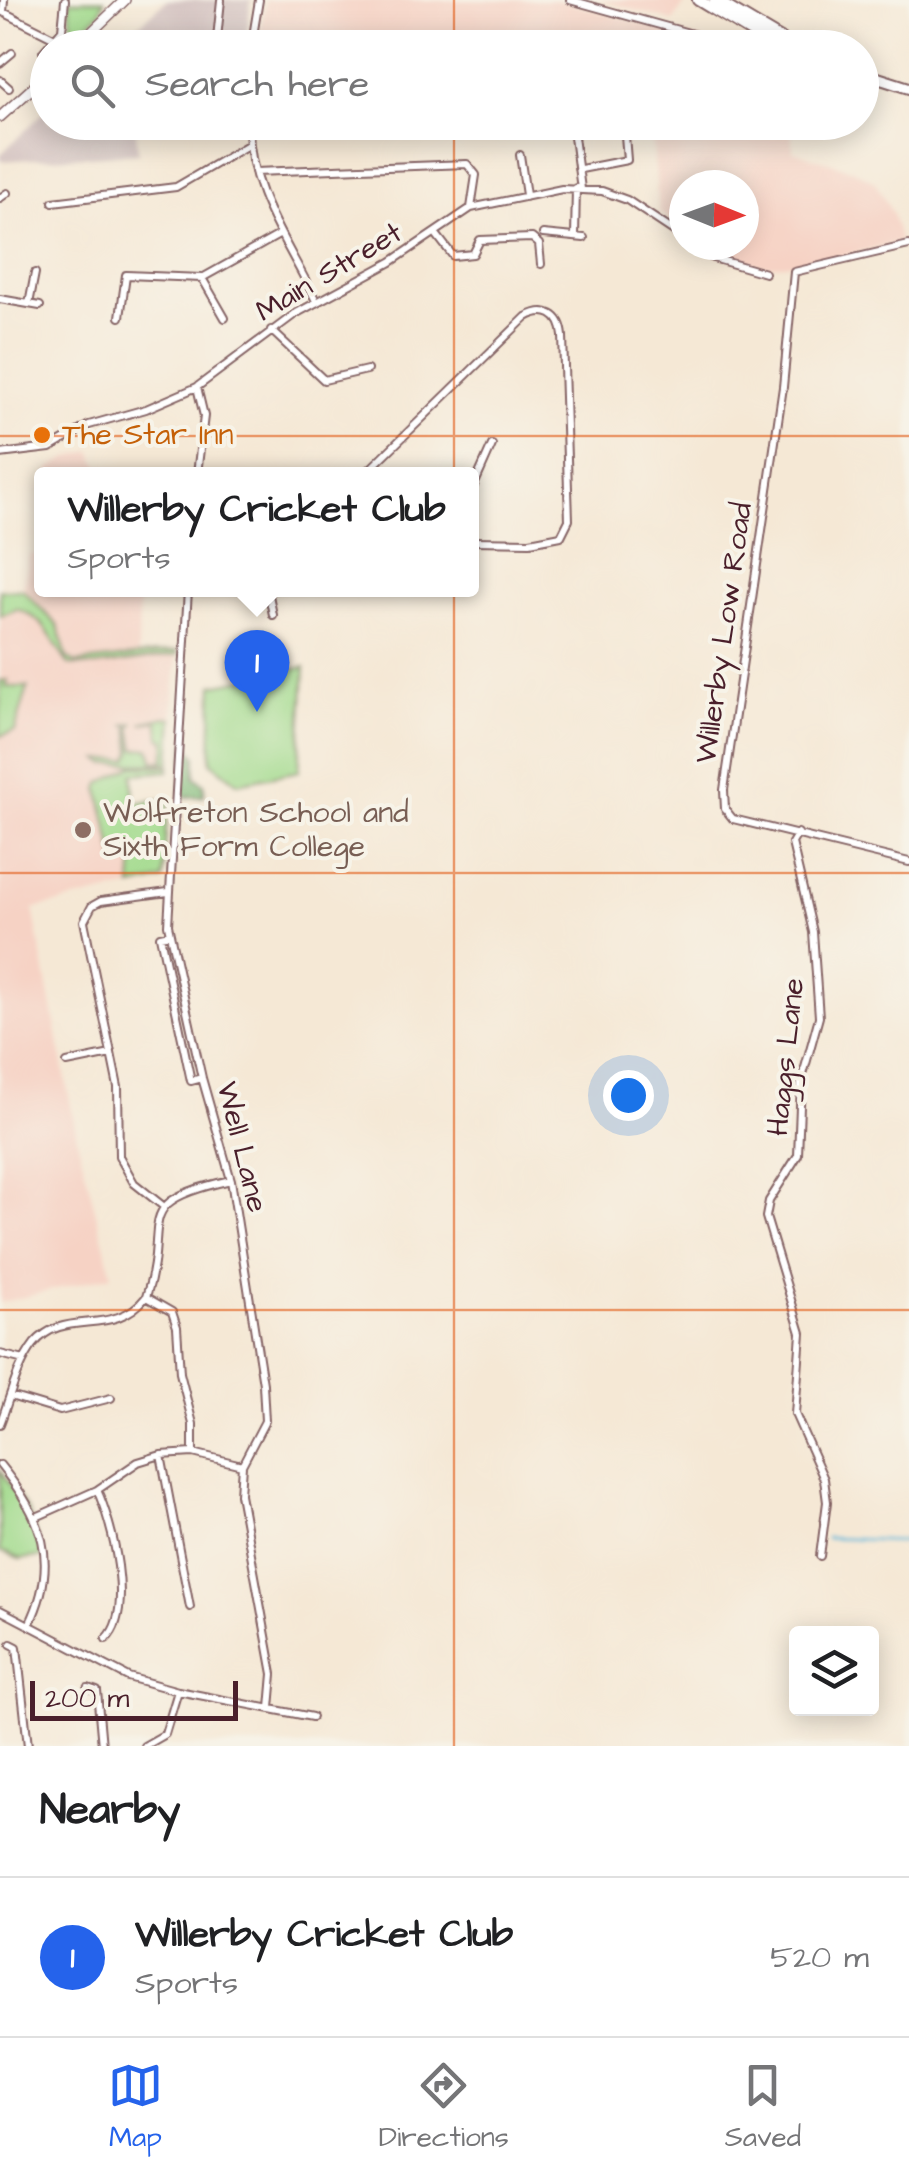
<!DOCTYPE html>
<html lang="en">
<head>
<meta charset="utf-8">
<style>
  :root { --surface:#fff; --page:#f6f6f6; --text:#202124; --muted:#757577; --line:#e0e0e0; --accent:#2563eb }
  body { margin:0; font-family:"Architects Daughter",sans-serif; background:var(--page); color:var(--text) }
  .controls { position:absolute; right:30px; bottom:30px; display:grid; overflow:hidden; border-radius:10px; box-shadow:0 5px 25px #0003 }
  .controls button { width:90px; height:90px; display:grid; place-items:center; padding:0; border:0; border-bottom:2px solid var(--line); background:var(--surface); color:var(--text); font:50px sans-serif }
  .compass { position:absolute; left:669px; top:170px; width:90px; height:90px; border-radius:50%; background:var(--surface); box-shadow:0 5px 25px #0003; rotate:91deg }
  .scale { position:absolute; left:30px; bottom:25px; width:208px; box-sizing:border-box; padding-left:10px; border:5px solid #4a1f2b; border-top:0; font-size:28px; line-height:35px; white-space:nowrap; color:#4a1f2b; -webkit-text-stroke:8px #f7f3e8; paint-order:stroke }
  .you { position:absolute; left:628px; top:1095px; width:35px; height:35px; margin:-25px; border:8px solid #fff; border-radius:50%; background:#1a73e8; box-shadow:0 0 0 15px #1a73e833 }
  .badge { display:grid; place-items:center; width:65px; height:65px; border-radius:50%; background:var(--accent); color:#fff; font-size:32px; font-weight:700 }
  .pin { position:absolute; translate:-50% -82px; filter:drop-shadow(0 2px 5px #0008) }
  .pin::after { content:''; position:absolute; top:52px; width:35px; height:30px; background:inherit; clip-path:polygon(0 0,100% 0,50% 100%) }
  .popup { position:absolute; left:34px; top:467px; width:445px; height:130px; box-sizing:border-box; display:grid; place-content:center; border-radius:10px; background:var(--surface); filter:drop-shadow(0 2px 8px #0005); font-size:32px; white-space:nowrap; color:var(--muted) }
  .popup b { font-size:38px; color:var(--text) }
  .popup::after { content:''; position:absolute; left:50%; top:100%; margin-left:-20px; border:20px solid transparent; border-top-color:var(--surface) }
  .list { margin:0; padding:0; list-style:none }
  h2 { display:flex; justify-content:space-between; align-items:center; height:130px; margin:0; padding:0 40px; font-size:42px }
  h2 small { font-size:32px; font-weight:400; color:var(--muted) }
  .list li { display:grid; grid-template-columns:65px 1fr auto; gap:30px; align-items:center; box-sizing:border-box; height:160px; padding:0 40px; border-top:2px solid var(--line) }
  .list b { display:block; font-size:38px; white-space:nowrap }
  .list p { margin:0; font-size:32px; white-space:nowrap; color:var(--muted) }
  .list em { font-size:32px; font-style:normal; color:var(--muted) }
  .icon { flex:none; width:55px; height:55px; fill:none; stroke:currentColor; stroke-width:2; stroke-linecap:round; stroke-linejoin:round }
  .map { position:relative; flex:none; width:909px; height:1746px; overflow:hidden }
  .search { position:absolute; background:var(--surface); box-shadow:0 5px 25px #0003; left:30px; right:30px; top:30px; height:110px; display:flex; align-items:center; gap:25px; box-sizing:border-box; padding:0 35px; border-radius:55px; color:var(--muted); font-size:38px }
  .sheet { height:290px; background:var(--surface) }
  nav { display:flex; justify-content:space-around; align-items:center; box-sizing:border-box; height:140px; border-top:2px solid var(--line); background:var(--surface); font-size:28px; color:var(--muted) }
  nav a { display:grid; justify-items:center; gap:5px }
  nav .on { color:var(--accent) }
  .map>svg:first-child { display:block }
</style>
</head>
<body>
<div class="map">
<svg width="909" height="1746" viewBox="0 0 909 1746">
  <rect width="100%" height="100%" fill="#f7f3e8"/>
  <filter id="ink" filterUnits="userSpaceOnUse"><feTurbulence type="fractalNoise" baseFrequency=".01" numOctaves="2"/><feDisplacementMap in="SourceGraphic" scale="20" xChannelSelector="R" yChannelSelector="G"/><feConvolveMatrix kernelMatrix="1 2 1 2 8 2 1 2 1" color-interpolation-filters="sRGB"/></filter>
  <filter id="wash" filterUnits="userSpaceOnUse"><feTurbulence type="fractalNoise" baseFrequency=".0048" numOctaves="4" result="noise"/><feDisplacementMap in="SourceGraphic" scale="40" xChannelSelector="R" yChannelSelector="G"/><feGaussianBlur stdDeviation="2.25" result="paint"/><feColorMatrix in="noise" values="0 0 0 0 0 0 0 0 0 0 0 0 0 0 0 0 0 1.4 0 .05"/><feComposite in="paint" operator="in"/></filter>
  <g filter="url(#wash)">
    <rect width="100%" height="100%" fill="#f5e8d5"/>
    <path fill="#f6d2c4" d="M266,0H557L725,47L258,45Z
      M600,0H683L686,2L673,21Z
      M651,123H790L793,151L854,170L875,182L892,213L900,242L828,259L766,266L719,255L705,245H744V185H684V229L659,212Z
      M91,451L103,474H50L49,469L68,458Z
      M42,553V590H139L138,654L177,651L169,771L133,774L134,803L168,799L134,858L132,887L33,909L78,1143L112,1275L0,1303V590H23L29,555Z"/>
    <path fill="#d1bfbe" d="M167,0H251L245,47L113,48Z
      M47,109L48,122L135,123L138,153L0,161V155Z"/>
    <path fill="#a1da8c" stroke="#767c5c" stroke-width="2.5" d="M69,0H104L100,12L73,40Z
      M0,590H23L58,626L67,658L76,663L177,651V655L95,666L69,665C52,643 48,619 17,609L0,616Z
      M305,667L299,771L238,783L211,762L213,685Z
      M8,680L6,687H28L15,731L0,736V681Z
      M166,717L173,718L170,763L106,764L100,760L128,759L132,752L129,726L124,725L135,723L131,726L135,749L150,748L153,760L164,761L166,740L161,738L158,721L141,723Z
      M133,766H170L169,771L133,774L134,803L168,799L163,880L132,887L134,858L115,857L99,789L101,783Z
      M0,1470L28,1511L43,1557L20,1559L0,1551Z"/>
    <path fill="#80ba78" stroke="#656c52" stroke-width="2.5" d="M186,745L196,756L195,777L204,784V796L186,797L181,791Z"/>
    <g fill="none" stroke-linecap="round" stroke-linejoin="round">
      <path stroke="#5ebadc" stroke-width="2.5" d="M826,1538L909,1541"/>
    </g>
  </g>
  <g filter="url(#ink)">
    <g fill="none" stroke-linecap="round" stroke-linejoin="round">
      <g stroke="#866566" stroke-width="10">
        <path id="minor" d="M4,0L3,12L55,38
          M570,0L732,45
          M216,48L221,0
          M251,48L259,0
          M43,52L62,30L65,0
          M0,63L12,53
          M0,80L9,88
          M249,122C247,191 288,242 316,301
          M572,122L581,189
          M625,134L635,133
          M520,155L526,195
          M581,169L627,160L624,123
          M255,172L467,164L476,175L471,208
          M0,198L7,193
          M53,202L176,187L248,145
          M436,234L453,256L473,254L480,240L532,238L539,244L541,264
          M543,234L584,238
          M575,237L576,188
          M694,245L713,258L765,273
          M909,245L794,272L783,387L724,790L725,809L733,819L909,862
          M202,278L225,318
          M0,299L40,306
          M29,304L35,273
          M120,317L126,275L202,278L279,235
          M271,330L324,380L367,370
          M197,387L204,416L197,474
          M0,454L50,448L89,425L146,409L197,387L295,314L391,262L471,208L562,189L602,191L627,200L684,238
          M365,474L526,317C546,306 561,314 563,336L569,520L561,536L530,542L472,541
          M472,490L492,445
          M188,590L168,925L202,1078L231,1180L263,1384L265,1421L242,1465L240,1494L273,1674L270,1708
          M268,590L273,615
          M798,833L792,843L813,932L819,1017L801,1082L798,1155L769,1201L766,1217L801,1333L795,1414L824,1479L827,1502L820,1556
          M170,934L160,936L191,1081L202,1078
          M67,1063L111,1054
          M163,1206L134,1183L119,1156L118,1087L84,921L92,906L101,901L168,892
          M146,1297L172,1312L177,1327L180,1373L193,1424V1453
          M0,1354L24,1360
          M10,1396L60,1411L111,1398
          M0,1424C10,1398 17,1366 34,1344C64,1307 113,1339 146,1297C172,1220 126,1203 231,1180
          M161,1455L190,1607
          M0,1465C43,1518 60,1562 29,1625
          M97,1490C112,1522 135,1611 106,1639
          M34,1518L97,1490L138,1462L161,1455L193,1453L242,1465
          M0,1610L128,1677L178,1691L312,1717
          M11,1644L17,1647L28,1746
          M88,1688L97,1691L102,1746
          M144,1746L165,1734L178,1691"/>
      </g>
      <g stroke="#866566" stroke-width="12">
        <path id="major" d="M75,48L125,0
          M0,117L48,74"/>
      </g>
      <g stroke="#866566" stroke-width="14">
        <path id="highway" d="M698,0L777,48
          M715,0L796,48
          M862,73L909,88"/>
      </g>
      <use href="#minor" stroke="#fff" stroke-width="6"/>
      <use href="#major" stroke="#fff" stroke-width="9"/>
      <use href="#highway" stroke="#fff" stroke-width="10"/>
    </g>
  </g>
  <path fill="none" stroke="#e0560e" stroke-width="2.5" stroke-opacity="0.55" d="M454,0V48M454,122V1746M0,436H909M0,873H909M0,1310H909"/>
  <circle fill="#e8710a" stroke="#f7f3e8" stroke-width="4" cx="42" cy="435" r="10"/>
  <circle fill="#8d6e63" stroke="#f7f3e8" stroke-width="4" cx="83" cy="830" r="10"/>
  <g text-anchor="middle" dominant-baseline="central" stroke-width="8" stroke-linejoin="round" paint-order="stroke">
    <g font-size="30" fill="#4a1f2b" stroke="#f7f3e8">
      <text transform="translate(329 272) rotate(-31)">Main Street</text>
      <text transform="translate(724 633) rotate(-82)">Willerby Low Road</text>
      <text transform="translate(786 1057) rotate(-84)">Haggs Lane</text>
      <text transform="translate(242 1147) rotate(76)">Well Lane</text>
    </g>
    <g font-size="30" fill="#c56008" stroke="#f7f3e8" text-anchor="start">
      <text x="62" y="435">The Star Inn</text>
    </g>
    <g font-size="30" fill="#785e54" stroke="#f7f3e8" text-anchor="start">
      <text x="103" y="813">Wolfreton School and<tspan x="103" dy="34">Sixth Form College</tspan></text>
    </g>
  </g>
</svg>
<div class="controls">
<button><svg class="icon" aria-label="layers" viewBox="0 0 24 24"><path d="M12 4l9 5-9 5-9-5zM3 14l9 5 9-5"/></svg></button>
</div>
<svg class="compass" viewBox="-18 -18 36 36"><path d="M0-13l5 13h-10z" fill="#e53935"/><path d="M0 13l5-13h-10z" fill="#757577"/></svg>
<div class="scale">200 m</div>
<div class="you"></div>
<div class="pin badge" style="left:257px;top:712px">1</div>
<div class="popup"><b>Willerby Cricket Club</b>Sports</div>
<div class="search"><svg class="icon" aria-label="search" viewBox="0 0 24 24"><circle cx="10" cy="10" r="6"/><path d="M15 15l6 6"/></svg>Search here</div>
</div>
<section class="sheet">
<h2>Nearby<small></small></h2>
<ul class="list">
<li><span class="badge">1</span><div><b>Willerby Cricket Club</b><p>Sports</p></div><em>520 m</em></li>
</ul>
</section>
<nav>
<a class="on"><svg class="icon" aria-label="map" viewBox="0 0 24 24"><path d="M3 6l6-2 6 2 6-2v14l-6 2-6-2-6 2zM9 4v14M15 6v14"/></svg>Map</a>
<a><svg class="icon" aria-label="directions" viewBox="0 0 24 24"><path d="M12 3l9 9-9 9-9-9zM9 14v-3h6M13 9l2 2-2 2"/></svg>Directions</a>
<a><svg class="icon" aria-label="saved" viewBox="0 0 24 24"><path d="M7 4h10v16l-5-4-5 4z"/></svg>Saved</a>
</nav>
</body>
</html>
